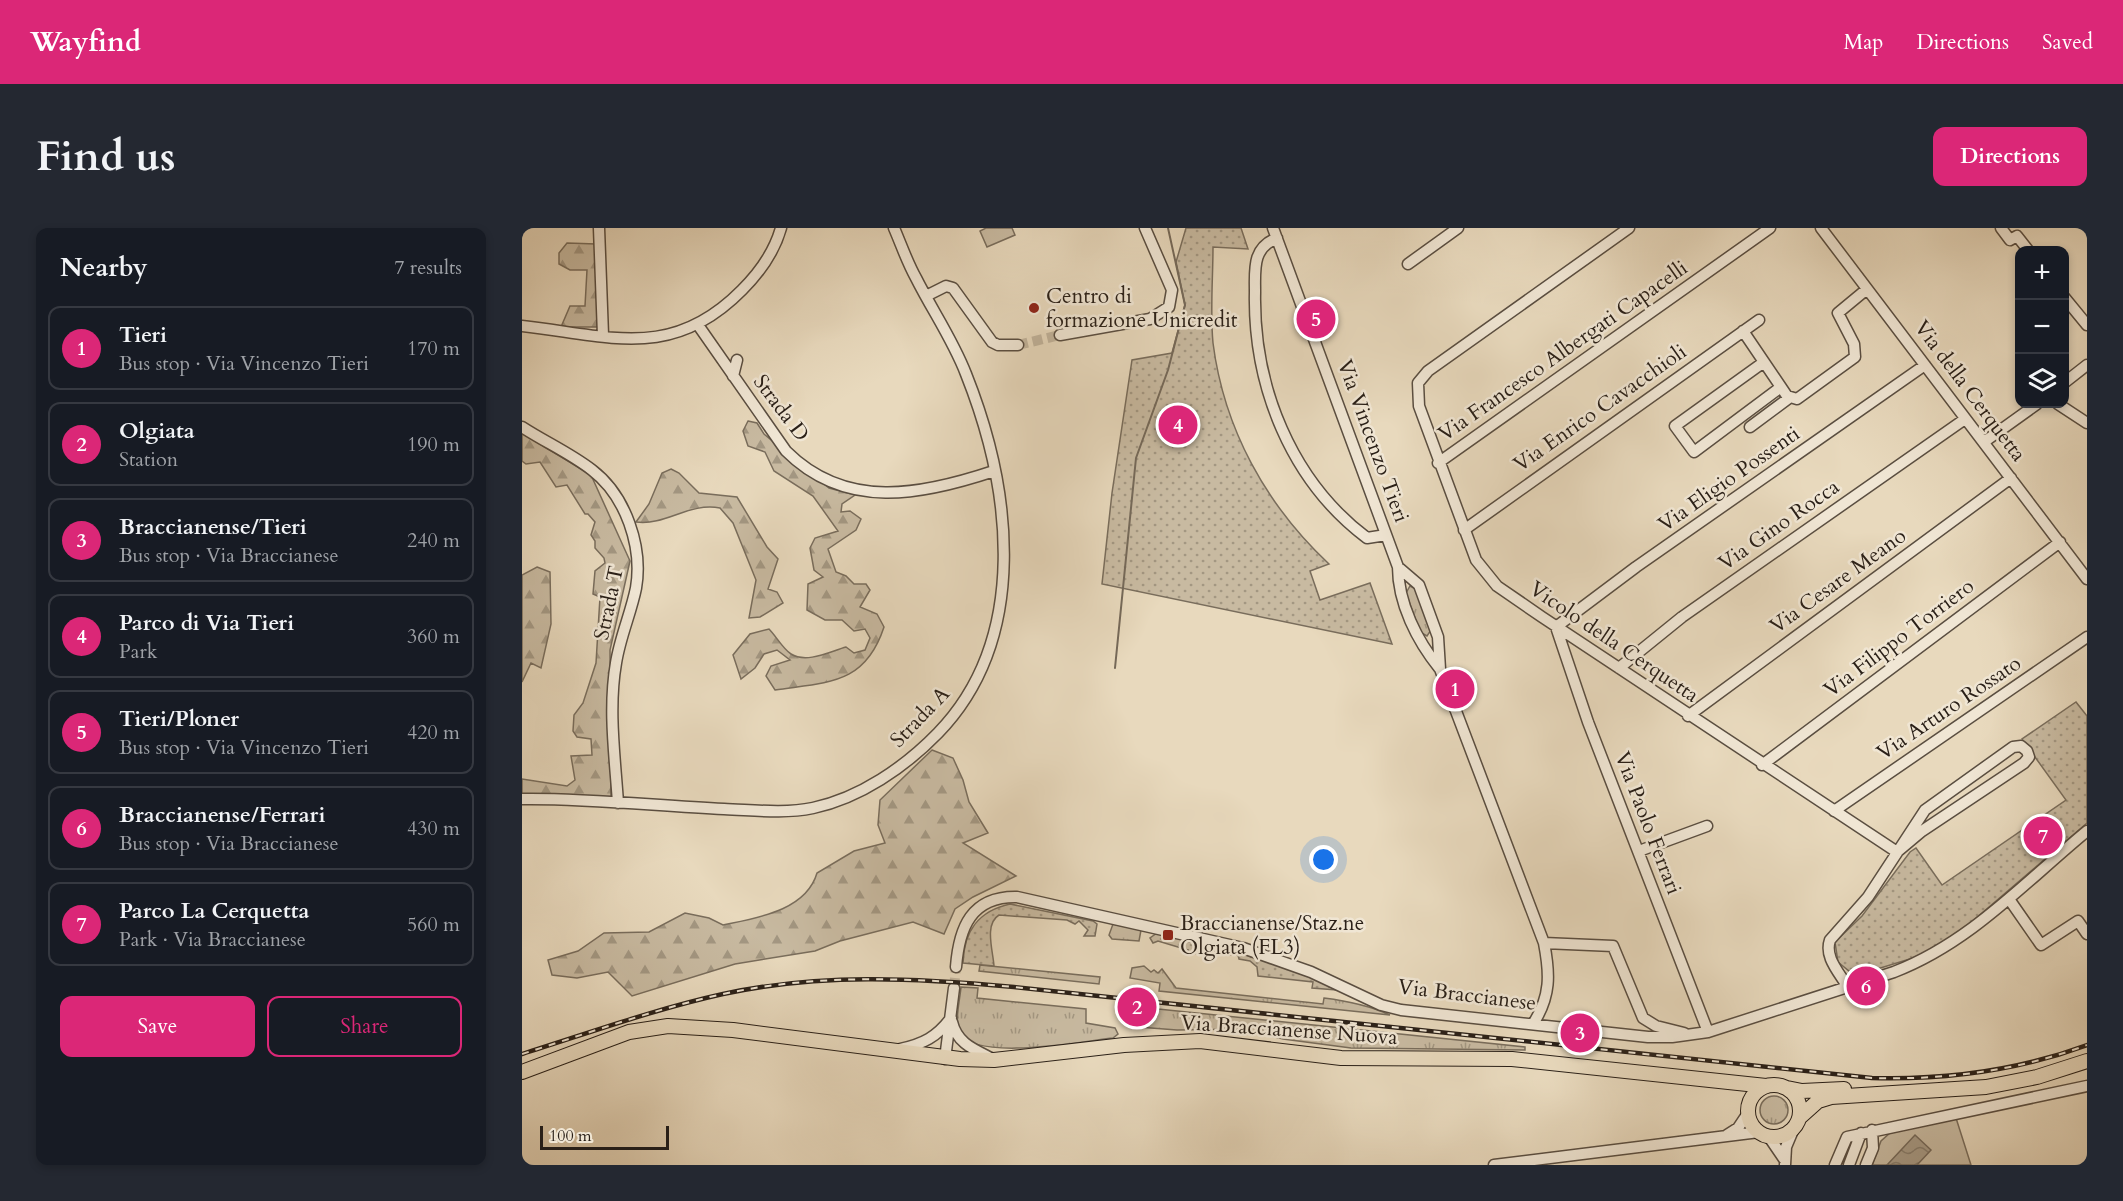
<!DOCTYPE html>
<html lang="en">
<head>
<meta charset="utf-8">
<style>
  :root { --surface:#171b24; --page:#242831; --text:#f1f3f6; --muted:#9ea1a6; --line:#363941; --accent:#db2777 }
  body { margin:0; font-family:Cardo,serif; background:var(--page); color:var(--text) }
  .controls { position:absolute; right:18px; top:18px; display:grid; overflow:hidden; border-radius:12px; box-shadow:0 3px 9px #0003 }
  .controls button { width:54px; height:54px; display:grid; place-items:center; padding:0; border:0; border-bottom:2px solid var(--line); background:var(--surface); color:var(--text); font:30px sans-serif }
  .scale { position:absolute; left:18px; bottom:15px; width:129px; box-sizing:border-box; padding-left:6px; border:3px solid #2a2018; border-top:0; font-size:16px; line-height:21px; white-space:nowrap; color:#2a2018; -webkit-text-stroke:4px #f0e6d4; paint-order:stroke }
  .you { position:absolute; left:802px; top:632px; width:21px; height:21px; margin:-15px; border:4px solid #fff; border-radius:50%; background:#1a73e8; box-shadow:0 0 0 9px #1a73e833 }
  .badge { display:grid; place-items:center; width:39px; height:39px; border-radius:50%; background:var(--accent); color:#fff; font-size:20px; font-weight:700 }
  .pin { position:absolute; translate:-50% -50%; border:3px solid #fff; box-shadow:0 2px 6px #0006 }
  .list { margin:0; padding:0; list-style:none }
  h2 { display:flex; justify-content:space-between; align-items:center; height:78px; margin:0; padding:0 24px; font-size:26px }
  h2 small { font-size:20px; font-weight:400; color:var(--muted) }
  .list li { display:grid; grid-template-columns:39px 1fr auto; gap:18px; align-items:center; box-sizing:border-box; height:84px; margin:0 12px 12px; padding:0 12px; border:2px solid var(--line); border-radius:12px }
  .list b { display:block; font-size:22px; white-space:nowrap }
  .list p { margin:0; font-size:20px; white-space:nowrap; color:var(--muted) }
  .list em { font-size:20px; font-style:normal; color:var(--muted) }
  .actions { display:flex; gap:12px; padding:18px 24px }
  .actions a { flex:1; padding:14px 0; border:2px solid var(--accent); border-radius:12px; text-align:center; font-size:21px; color:var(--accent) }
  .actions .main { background:var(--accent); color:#fff }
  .icon { flex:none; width:33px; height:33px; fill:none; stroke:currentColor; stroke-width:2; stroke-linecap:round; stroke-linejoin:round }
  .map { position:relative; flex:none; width:1565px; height:937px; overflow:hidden; border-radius:12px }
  header { display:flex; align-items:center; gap:36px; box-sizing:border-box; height:84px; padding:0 30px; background:var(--accent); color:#fff }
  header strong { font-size:28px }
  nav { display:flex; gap:33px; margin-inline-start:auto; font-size:21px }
  .intro { display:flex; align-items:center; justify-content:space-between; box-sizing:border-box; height:144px; padding:0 36px }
  h1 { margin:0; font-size:42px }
  .button { padding:15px 27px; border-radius:12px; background:var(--accent); color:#fff; font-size:21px; font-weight:700 }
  main { display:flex; gap:36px; padding:0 36px }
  aside { flex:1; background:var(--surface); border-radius:12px; box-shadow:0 3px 9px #0003 }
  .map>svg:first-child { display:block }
</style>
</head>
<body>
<header>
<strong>Wayfind</strong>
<nav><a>Map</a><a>Directions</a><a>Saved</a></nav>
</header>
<div class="intro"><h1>Find us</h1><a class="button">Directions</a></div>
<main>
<aside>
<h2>Nearby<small>7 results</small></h2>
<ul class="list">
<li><span class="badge">1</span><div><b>Tieri</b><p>Bus stop · Via Vincenzo Tieri</p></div><em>170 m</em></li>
<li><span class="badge">2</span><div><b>Olgiata</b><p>Station</p></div><em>190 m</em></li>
<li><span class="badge">3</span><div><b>Braccianense/Tieri</b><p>Bus stop · Via Braccianese</p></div><em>240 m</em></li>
<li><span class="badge">4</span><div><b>Parco di Via Tieri</b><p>Park</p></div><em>360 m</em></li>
<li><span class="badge">5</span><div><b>Tieri/Ploner</b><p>Bus stop · Via Vincenzo Tieri</p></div><em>420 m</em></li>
<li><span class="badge">6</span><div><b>Braccianense/Ferrari</b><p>Bus stop · Via Braccianese</p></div><em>430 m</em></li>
<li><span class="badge">7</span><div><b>Parco La Cerquetta</b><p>Park · Via Braccianese</p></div><em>560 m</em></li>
</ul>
<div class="actions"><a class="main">Save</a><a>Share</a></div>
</aside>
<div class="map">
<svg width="1565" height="937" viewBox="0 0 1565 937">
  <defs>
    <pattern id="grass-tufts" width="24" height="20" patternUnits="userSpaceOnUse" patternTransform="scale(1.5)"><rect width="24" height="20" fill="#c8baa1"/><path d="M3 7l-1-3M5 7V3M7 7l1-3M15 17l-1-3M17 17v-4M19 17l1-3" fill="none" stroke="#a39782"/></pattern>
    <pattern id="forest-firs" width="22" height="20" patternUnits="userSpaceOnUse" patternTransform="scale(1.5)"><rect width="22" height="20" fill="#c8baa1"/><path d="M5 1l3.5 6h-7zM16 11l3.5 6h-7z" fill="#a39782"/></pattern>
    <pattern id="park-dots" width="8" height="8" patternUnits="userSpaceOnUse" patternTransform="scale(1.5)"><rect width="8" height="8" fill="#c8baa1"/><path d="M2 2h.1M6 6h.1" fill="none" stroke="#a39782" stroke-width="1.8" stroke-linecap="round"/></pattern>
    <pattern id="water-waves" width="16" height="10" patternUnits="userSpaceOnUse" patternTransform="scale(1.5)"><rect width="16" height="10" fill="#a79a85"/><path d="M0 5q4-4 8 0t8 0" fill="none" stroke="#887d6c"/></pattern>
  </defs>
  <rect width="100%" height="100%" fill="#e8d9bd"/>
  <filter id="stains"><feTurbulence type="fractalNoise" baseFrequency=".00333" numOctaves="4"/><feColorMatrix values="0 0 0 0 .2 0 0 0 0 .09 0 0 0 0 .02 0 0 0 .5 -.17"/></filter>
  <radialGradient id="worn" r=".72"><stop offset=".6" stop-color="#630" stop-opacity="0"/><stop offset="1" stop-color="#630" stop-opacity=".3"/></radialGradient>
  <path fill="url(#grass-tufts)" stroke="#796d5c" stroke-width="1.5" d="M888,358L894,361L909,402L905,408L898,404L884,365Z
    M591,696L619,702L617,713L590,711L587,707Z
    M458,737L578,749L577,756L457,743Z
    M622,738L629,744L632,742L636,745L640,741L654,760L801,776L802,770C826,773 846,777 868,787L637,763L638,755L608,750L610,740Z
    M439,759L456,760L455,770L564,781V795L593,800L596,806L591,810C562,813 454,834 438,805C432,794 438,772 439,759Z
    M636,781L1003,819V822L829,820L761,811L721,801L655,802L616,799L603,794L602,789L609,785L635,788Z
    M1238 882a14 14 0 1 1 28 0a14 14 0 1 1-28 0Z"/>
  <path fill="url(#forest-firs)" stroke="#796d5c" stroke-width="1.5" d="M45,15L74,16L77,99H39L48,78H63L65,42H48L37,36V25Z
    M226,193L235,195L242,206L307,260L333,267L320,276L319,284L328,283L339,291L334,302L306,321L314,344L324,348L332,356H344L348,362L338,379L355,386L362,399C343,457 306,454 253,462L244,448L249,438L268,432L255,422L242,426L233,440L219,451L211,427L228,406L247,401C254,408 261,421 269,426C285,436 309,423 324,419L332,425L343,422L348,410L343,401L332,403L320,392H303L285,382L286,356L301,349L292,342L288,320L293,310L316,303L291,268L252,243L243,224L226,218L221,203Z
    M0,205L69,247L108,333L88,422L89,571L0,568V551L45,558L53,552L49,528L70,527L69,511L55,509L51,503L52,487L61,475L74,435L78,369L71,366L73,343L83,335L82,330L73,320V313L69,307L73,294L66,286H63L45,257L34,259L18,234L4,236L0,233Z
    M149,241L157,245L177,265L215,269L245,319L256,331L246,361L255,364L261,375L238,389L227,390L234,352L211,295L198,280C167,274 144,298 114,294L127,276L140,245Z
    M15,339L28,344L29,396L19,440L9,435L0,454V347Z
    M410,522L431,530L441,552L447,574L466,605L441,615L494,648L451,669L433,681L422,706L391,694L318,713L293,723L213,736L110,768L86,744L55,750L30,747L26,732L56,723L82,705L127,704L163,685L187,690L201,697C234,690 284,683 295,645L332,623L363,615L356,597L358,572Z"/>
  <path fill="url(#park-dots)" stroke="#796d5c" stroke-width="1.5" d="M664,0H719L726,21L691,19C691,50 688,84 691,115C702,201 744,277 807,336L788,343L798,372L848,355L870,416L580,356L590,265L610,132L650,125L663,77L654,34Z
    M1554,474L1565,488V595L1425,715L1391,730L1339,746L1327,743L1316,734L1313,714L1340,688L1388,624L1394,620L1420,657L1544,572L1500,511Z
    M488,676L571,693L575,696L573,708H562L566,702L557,693L553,696L545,692L477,687C462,696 471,723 472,738L441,735C442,703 456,683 488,676Z
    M635,705C696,721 759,730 815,762L790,760L791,754L736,748L735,739L728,733L717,731L716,727L664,725L666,722L636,713L631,715L628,710Z"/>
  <path fill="#c8baa1" stroke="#796d5c" stroke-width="1.5" d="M464,0H490L493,7L465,19L458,3Z
    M1434,890L1449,937H1350L1359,913L1368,905Z"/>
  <path fill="url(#water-waves)" stroke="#756959" stroke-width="1.5" d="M1393,907L1409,922L1395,937H1365Z"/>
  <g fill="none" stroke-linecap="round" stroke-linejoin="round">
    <path stroke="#756959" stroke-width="2" d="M593,440L614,230L646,142L663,77L646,0"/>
    <path stroke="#c2b49c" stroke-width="10" stroke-dasharray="10 5" stroke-linecap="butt" d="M496,117L538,107
      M432,760L434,739"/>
    <g stroke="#5a4e41" stroke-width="13">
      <path id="minor" d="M77,0L81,107
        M751,0L876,339C876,375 895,413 918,441L1022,715C1028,746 1029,768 1011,796
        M1107,0L906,143L896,155L897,178L954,332L975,358L1020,389L1375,624
        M1299,0L1565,351
        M1479,0L1488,12L1495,8L1506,22
        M755,10C730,20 733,41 733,64C731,158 769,253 845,310L864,307
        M886,36L936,0
        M404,68L424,58L431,60L470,114L476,117H496
        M1542,69L1565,97
        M176,97L264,223C324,283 400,267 472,243
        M0,98C89,108 150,133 220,62C238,44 252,25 259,0
        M1221,103L1265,168L1275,171L1333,129L1332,116L1316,85L1345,61
        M538,107L628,91L647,79L650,62L623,0
        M1242,134L1153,198L1172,224L1259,159
        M211,148L215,132
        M1542,155L1565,137
        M1536,176L1565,195
        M0,199C23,214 48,225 70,242C104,268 121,319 114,360C109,385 98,409 94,435C86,481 93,529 96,575
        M1228,199L1267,170
        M1462,214L1515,176
        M916,235L1248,0
        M942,302L1237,92
        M876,339L897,357L916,409L918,441
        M1034,399L1114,339L1403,137
        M1034,399L1066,494L1186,804
        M1097,440L1160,389L1443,191
        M1166,488L1489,250
        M1240,537L1538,314
        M0,571C67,570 135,578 202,581C231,582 262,586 291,580C338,570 383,539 416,505C509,409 489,259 444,146C431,112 410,82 394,50C385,34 379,16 372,0
        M1312,583L1565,409
        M1117,623L1185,598
        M1487,671L1519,717L1556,693L1565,706
        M1022,715L1091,718L1121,790L1134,798L1162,805
        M434,739C437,700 449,668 495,669L721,720L789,744L859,777L879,782L1126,809H1150L1186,804L1372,744C1448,715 1503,654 1565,603
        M1325,758C1317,744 1302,729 1308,712L1346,669L1403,582L1491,519L1499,518L1505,523L1507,529L1502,535L1400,603L1375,624
        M430,794C435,815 451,821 469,830
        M378,821C401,816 415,809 429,790
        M423,831L432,760
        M1205,907L1216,900L1226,885
        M1247,909L1262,931
        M972,937L1237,904
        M1263,937L1264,919L1272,900
        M1313,937L1325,909L1565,858
        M1327,937L1339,905
        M1344,937L1351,920L1350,902"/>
    </g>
    <g stroke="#2a2018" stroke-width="16">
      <path id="major" d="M0,844L107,804L146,798L211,802L438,831L472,832L602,817L678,813L819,830L990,831L1244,858
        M1226 883a26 26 0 1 1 52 0a26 26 0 1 1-52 0Z
        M1265,860L1280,863L1322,861
        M1277,890L1296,873L1309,869L1464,859L1515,849L1565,833"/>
    </g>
    <use href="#minor" stroke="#f0e6d4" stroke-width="10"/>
    <use href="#major" stroke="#e8d9bd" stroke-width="14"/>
    <g stroke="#2a2018" stroke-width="4.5">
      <path id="rail" d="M0,826C67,805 133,781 201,766C298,745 394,750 492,759L1350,850C1424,852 1495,843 1565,817"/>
    </g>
    <use href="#rail" stroke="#f0e6d4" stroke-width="2" stroke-dasharray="7" stroke-linecap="butt"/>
  </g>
  <g fill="#8f2418" stroke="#f0e6d4" stroke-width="2">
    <circle cx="512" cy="80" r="6"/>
    <rect x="640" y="701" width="12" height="12" rx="3"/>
  </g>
  <g text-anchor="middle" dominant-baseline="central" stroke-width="5" stroke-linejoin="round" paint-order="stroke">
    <g font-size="21" fill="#2a2018" stroke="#f0e6d4" text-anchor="start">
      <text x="524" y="68">Centro di<tspan x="524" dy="24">formazione Unicredit</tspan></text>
      <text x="658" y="695">Braccianense/Staz.ne<tspan x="658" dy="24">Olgiata (FL3)</tspan></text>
    </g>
    <g font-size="21" fill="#2a2018" stroke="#f0e6d4">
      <text transform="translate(1041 123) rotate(-35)">Via Francesco Albergati Capacelli</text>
      <text transform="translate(1448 163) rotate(53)">Via della Cerquetta</text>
      <text transform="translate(259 180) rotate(53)">Strada D</text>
      <text transform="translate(1078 180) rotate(-35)">Via Enrico Cavacchioli</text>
      <text transform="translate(851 213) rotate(70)">Via Vincenzo Tieri</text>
      <text transform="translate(1207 251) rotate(-35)">Via Eligio Possenti</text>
      <text transform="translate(1257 297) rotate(-35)">Via Gino Rocca</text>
      <text transform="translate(1316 353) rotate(-36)">Via Cesare Meano</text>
      <text transform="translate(87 375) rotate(-78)">Strada T</text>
      <text transform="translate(1377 410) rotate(-37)">Via Filippo Torriero</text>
      <text transform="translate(1092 414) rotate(34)">Vicolo della Cerquetta</text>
      <text transform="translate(1427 480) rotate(-34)">Via Arturo Rossato</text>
      <text transform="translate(398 489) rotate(-46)">Strada A</text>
      <text transform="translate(1126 595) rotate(69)">Via Paolo Ferrari</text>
      <text transform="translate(945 767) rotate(7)">Via Braccianese</text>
      <text transform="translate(767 802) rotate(4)">Via Braccianense Nuova</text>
    </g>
  </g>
  <rect width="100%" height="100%" filter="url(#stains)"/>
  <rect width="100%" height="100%" fill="url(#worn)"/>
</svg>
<div class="controls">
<button>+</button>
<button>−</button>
<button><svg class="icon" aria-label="layers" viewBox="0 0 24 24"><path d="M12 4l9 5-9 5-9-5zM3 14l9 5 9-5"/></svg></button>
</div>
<div class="scale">100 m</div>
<div class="you"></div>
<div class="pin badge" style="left:933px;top:461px">1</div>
<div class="pin badge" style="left:615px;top:779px">2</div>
<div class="pin badge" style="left:1058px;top:805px">3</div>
<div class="pin badge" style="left:656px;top:197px">4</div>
<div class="pin badge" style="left:794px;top:91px">5</div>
<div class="pin badge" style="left:1344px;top:758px">6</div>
<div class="pin badge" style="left:1521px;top:608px">7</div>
</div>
</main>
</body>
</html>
